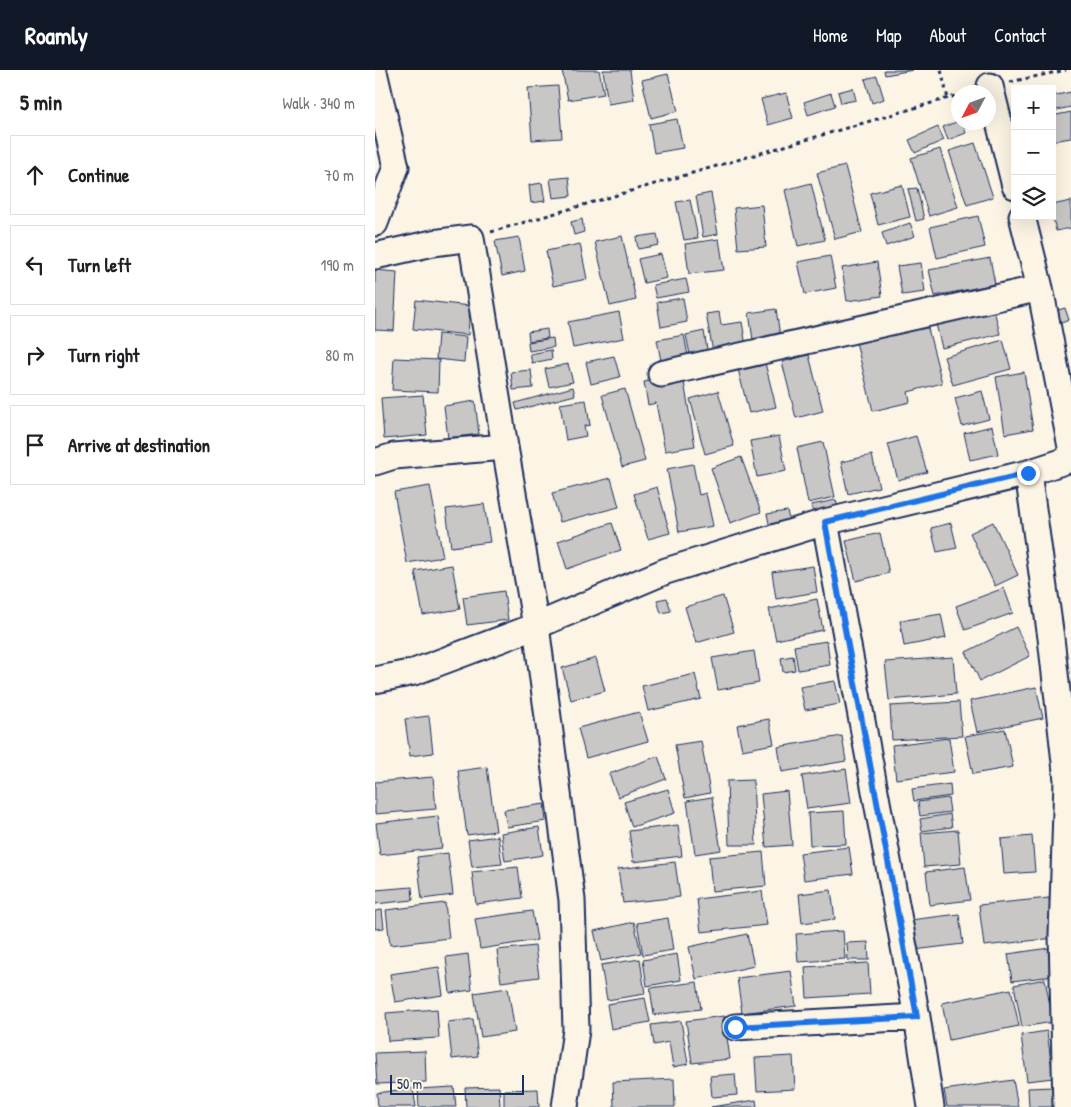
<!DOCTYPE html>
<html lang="en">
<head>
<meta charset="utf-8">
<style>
  :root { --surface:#fff; --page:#f6f6f6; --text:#202124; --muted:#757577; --line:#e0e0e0; --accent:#111827 }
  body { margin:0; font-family:"Patrick Hand",sans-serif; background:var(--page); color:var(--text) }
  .controls { position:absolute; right:15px; top:15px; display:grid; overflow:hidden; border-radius:0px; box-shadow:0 5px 20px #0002 }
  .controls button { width:45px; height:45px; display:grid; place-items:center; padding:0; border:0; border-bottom:1px solid var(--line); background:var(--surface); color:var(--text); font:25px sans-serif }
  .compass { position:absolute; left:576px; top:15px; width:45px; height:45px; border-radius:50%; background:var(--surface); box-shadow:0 5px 20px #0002; rotate:229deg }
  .scale { position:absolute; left:15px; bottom:12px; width:134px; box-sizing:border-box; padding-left:5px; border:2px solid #1b2f5e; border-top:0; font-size:14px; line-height:18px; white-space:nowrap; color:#1b2f5e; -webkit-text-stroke:4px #fcf5e5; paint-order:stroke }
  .stop { position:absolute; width:15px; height:15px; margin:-11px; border:4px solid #1a73e8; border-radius:50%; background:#fff }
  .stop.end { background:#1a73e8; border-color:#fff; box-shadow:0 1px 5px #0008 }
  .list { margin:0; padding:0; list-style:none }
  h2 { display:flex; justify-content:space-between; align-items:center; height:65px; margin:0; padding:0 20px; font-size:21px }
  h2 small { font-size:16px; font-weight:400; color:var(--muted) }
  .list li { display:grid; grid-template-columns:32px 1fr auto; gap:15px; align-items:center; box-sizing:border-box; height:80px; margin:0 10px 10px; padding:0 10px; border:1px solid var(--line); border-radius:0px }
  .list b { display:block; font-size:19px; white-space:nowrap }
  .list em { font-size:16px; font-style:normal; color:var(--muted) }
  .icon { flex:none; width:28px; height:28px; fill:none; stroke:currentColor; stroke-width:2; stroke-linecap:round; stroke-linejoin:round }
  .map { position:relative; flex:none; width:696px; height:1037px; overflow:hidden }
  header { display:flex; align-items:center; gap:30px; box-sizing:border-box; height:70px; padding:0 25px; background:var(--accent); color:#fff }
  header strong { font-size:24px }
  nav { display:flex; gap:28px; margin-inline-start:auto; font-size:18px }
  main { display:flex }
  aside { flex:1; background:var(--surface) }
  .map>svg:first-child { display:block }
</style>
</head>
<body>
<header>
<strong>Roamly</strong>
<nav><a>Home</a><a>Map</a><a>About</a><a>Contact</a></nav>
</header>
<main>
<aside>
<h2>5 min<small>Walk · 340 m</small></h2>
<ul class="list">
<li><svg class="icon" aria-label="ahead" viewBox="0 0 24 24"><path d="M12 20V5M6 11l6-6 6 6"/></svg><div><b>Continue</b></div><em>70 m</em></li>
<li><svg class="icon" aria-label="left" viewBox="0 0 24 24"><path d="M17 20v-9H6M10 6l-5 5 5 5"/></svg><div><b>Turn left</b></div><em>190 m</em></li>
<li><svg class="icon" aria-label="right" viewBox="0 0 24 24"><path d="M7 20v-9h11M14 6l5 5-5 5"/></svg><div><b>Turn right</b></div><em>80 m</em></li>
<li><svg class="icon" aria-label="arrive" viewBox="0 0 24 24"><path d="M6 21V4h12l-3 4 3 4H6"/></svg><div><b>Arrive at destination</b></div></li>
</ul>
</aside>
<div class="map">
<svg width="696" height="1037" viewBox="0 0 696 1037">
  <rect width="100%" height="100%" fill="#fcf5e5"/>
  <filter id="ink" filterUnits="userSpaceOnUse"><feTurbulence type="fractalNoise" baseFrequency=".02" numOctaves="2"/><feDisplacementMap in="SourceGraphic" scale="10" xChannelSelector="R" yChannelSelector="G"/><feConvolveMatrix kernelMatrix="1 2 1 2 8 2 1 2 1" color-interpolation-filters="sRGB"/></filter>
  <g filter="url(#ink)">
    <path fill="#c8c7c6" stroke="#1b2f5e" d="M187,0H224L229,24L193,30Z
      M228,0H255L259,30L233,34Z
      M509,0H538L510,5Z
      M293,4L303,41L276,48L267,10Z
      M502,6L509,29L497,33L490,9Z
      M183,16L187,68L157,70L153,18Z
      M478,18L481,30L466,33L463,22Z
      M696,22V37L677,41V26Z
      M411,23L418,48L393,55L386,29Z
      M456,23L460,36L433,45L429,32Z
      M696,42V68L677,71V46Z
      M302,49L308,78L279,83L274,54Z
      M584,51V52H587L591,63L573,70L568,57Z
      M563,57L569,70L540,83L534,70Z
      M600,73L618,127L592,135L574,81Z
      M565,79L583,137L554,146L536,88Z
      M470,96L487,162L460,169L442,103Z
      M194,107L196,126L178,128L175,109Z
      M167,113L170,131L156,133L154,115Z
      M436,113L450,170L423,176L410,120Z
      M527,115L535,147L503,155L495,123Z
      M542,118L549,149L541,151L533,119Z
      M336,123L343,164L328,167L321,126Z
      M315,130L323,168L309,170L301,132Z
      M696,131V158L681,161L677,143V135Z
      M387,135L391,177L363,179L359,138Z
      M603,146L610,177L562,188L555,157Z
      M207,149L209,162L199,165L196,152Z
      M535,153L540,166L511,176L507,163Z
      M282,164L284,175L263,179L261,167Z
      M247,166L261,230L235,236L220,172Z
      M144,167L150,201L127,206L120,171Z
      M344,169L349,200L314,204L310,174Z
      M205,174L212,209L178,216L171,181Z
      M286,184L292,208L269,213L263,189Z
      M455,186L461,218L430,224L423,192Z
      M615,188L620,214L560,226L554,200Z
      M502,192L507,226L472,231L467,198Z
      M546,193L550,222L527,225L522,196Z
      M0,200L22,202L19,261L0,260Z
      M311,209L314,222L281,228L278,215Z
      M308,228L312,252L286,257L282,232Z
      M41,230L95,236L93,265L38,259Z
      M618,236L625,264L567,278L560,250Z
      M690,238L694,250L684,254L680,241Z
      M401,239L405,266L378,270L374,243Z
      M244,242L249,268L198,278L193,252Z
      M344,242L346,255L367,252L371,276L338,282L331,244Z
      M551,251L567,313L533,322L535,332L498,341L480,268Z
      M172,259L173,268L154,271L153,262Z
      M329,261L333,286L316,289L311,265Z
      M63,264L91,267L89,292L61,289Z
      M309,265L314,291L287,296L282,270Z
      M178,268L179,277L154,281L153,272Z
      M628,270L636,299L578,315L569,287Z
      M176,280L177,289L157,293L155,284Z
      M434,285L448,341L421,348L407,292Z
      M239,286L245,307L216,314L211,292Z
      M19,288L64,290L63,322L17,320Z
      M390,293L401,337L374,343L363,299Z
      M193,294L198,312L174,317L170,299Z
      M156,300L158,318L138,320L136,302Z
      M649,302L658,359L630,364L621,307Z
      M308,306L320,376L290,381L281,333L273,335L269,312Z
      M198,317L200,325L142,340L140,333Z
      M250,319L270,391L247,397L227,325Z
      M343,321L359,376L330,384L315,329Z
      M607,321L614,349L587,356L580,328Z
      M48,325L52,365L9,369L6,328Z
      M211,330L215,355L209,356L211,366L191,370L185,334Z
      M100,331L104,364L73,368L69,336Z
      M617,356L623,384L595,390L589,363Z
      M404,366L411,401L382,407L375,371Z
      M541,366L552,402L523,410L513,374Z
      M448,372L460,427L433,433L422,378Z
      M497,385L504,417L473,424L466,392Z
      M366,387L386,442L355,453L336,398Z
      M318,394L324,425L331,423L338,456L304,462L292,399Z
      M236,408L244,437L185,452L177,423Z
      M55,416L68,487L32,493L19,422Z
      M282,417L295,463L273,469L259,424Z
      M461,430L464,442L439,447L436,435Z
      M109,434L115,472L76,477L71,439Z
      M412,441L415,454L395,458L392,444Z
      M618,452L643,505L620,516L595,463Z
      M237,453L246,480L192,499L183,471Z
      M576,453L582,478L562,482L556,458Z
      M505,463L514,503L481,511L471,471Z
      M77,495L85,539L48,545L40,501Z
      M438,496L442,522L401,529L397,502Z
      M629,518L638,543L590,560L581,536Z
      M129,521L133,550L92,555L88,527Z
      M348,526L359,562L321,573L310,537Z
      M292,528L296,541L286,543L282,530Z
      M442,529L448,560L401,570L394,539Z
      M566,544L571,568L529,576L525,551Z
      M641,557L655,586L605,611L591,582Z
      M452,571L455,595L423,600L419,576Z
      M379,581L384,613L343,620L337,588Z
      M418,586L420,600L408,602L406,588Z
      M578,587L581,624L514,630L510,592Z
      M221,588L230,621L196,630L187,598Z
      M320,604L326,629L273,641L267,616Z
      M460,611L465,634L430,640L425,617Z
      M661,617L668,648L602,662L595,631Z
      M584,632L587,666L517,670L515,636Z
      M264,642L273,671L211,688L203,658Z
      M54,646L58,683L35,686L30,649Z
      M394,649L399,674L367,680L362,655Z
      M630,659L638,697L598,704L590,666Z
      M467,666L471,691L407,702L403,677Z
      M574,668L579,702L521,709L517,675Z
      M326,671L335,723L310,728L300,675Z
      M283,686L291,709L243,727L234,704Z
      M112,697L121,761L92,765L83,701Z
      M471,699L476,733L432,739L427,706Z
      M58,707L61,739L0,744V712Z
      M378,710L381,775H354L352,711Z
      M575,714L576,726L539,731L537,719Z
      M293,719L300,743L257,757L249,732Z
      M412,721L417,775L391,777L386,724Z
      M337,727L346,780L320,784L312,731Z
      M573,728L575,742L545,746L543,732Z
      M169,734L171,751L132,757L129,740Z
      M469,741L471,774L435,775L433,743Z
      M575,744L577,757L547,761L545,749Z
      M63,746L67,778L5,785L1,753Z
      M303,755L307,786L258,792L254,761Z
      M164,757L168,785L130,791L126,763Z
      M583,760L586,794L549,797L546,763Z
      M123,766L127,794L97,797L93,770Z
      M657,766L660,802L629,804L626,769Z
      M474,777L478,804L429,810L425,783Z
      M388,782L391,816L337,821L334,787Z
      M73,783L78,825L47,829L42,787Z
      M300,792L305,827L248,833L243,799Z
      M143,797L147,828L101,834L97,802Z
      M590,797L595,830L555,835L551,802Z
      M37,817L38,830L0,834V820Z
      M456,820L460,849L427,853L424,824Z
      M387,821L392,855L326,862L322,829Z
      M674,828L679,868L609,876L604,835Z
      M70,833L74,868L15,875L11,840Z
      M7,840L9,858L0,859V841Z
      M157,841L162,870L105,879L100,849Z
      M584,844L588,874L539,880L535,850Z
      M293,848L298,880L268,885L262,853Z
      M259,852L266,883L226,891L219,861Z
      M468,861L470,889L423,892L421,864Z
      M372,864L379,896L321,909L314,877Z
      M493,872L494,890H473L472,873Z
      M160,876L164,907L126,912L122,880Z
      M674,878L678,906L637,911L633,884Z
      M93,884L97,920L75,923L71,887Z
      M302,884L306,910L272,916L268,890Z
      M265,889L270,924L232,930L226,895Z
      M493,893L495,924L432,928L430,897Z
      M64,897L68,925L20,932L15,904Z
      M416,901L421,936L367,943L362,908Z
      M670,909L678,952L647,957L639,915Z
      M322,912L326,939L279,945L275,918Z
      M133,918L140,962L106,967L99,923Z
      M636,919L644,956L574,970L567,933Z
      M270,928L275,952L236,959L232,934Z
      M62,939L64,968L13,971L11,943Z
      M349,946L355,989L317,993L311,951Z
      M98,949L103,986L77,989L73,952Z
      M306,951L313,994L298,997L294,972L279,975L276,955Z
      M672,961L678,1008L652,1011L646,965Z
      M50,981L51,1012L2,1014L0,983Z
      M418,986L420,1019L382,1021L380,988Z
      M360,1004L362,1025L337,1027L335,1006Z
      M299,1009L300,1037H239L238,1012Z
      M638,1010L643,1037H572L569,1020Z
      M79,1017L81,1037H44L43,1019Z
      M124,1017L125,1037H91L90,1018Z
      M679,1017L680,1037H654L653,1018Z
      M38,1018L41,1037H3L2,1023Z
      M163,1019L164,1037H129V1020Z
      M381,1030L382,1037H336Z"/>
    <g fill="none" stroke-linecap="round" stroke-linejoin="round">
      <g stroke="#1b2f5e" stroke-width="29">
        <path id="minor" d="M0,6L21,97L0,153
          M615,16L640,116
          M647,146L665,218L696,377
          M0,186L58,173L96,168L130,377L161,556L197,830L201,960L190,1037
          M286,304L665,218
          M0,392L19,386L130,377
          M653,403L676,568L692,710L687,865L691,1037
          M450,452L542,947L556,1037
          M0,610L39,602L161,556L291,501L450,452L653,403L696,389
          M360,957L542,947"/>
      </g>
      <path stroke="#1b2f5e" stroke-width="3" stroke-dasharray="4 4" stroke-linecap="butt" d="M566,0L573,29
        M635,12L691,0
        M116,162L584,25"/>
      <use href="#minor" stroke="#fcf5e5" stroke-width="25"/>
    </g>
  </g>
  <g fill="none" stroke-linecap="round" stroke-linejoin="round" filter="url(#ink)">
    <path stroke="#1a73e8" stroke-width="6" d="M360,957L542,947L450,452L653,403"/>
  </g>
</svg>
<div class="controls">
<button>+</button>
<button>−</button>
<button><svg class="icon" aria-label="layers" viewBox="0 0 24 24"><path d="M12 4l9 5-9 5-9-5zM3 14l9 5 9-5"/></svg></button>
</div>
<svg class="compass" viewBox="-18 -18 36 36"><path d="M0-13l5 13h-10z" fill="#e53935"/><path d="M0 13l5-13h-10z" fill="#757577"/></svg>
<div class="scale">50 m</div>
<div class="stop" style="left:360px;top:957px"></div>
<div class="stop end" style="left:653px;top:403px"></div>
</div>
</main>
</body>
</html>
